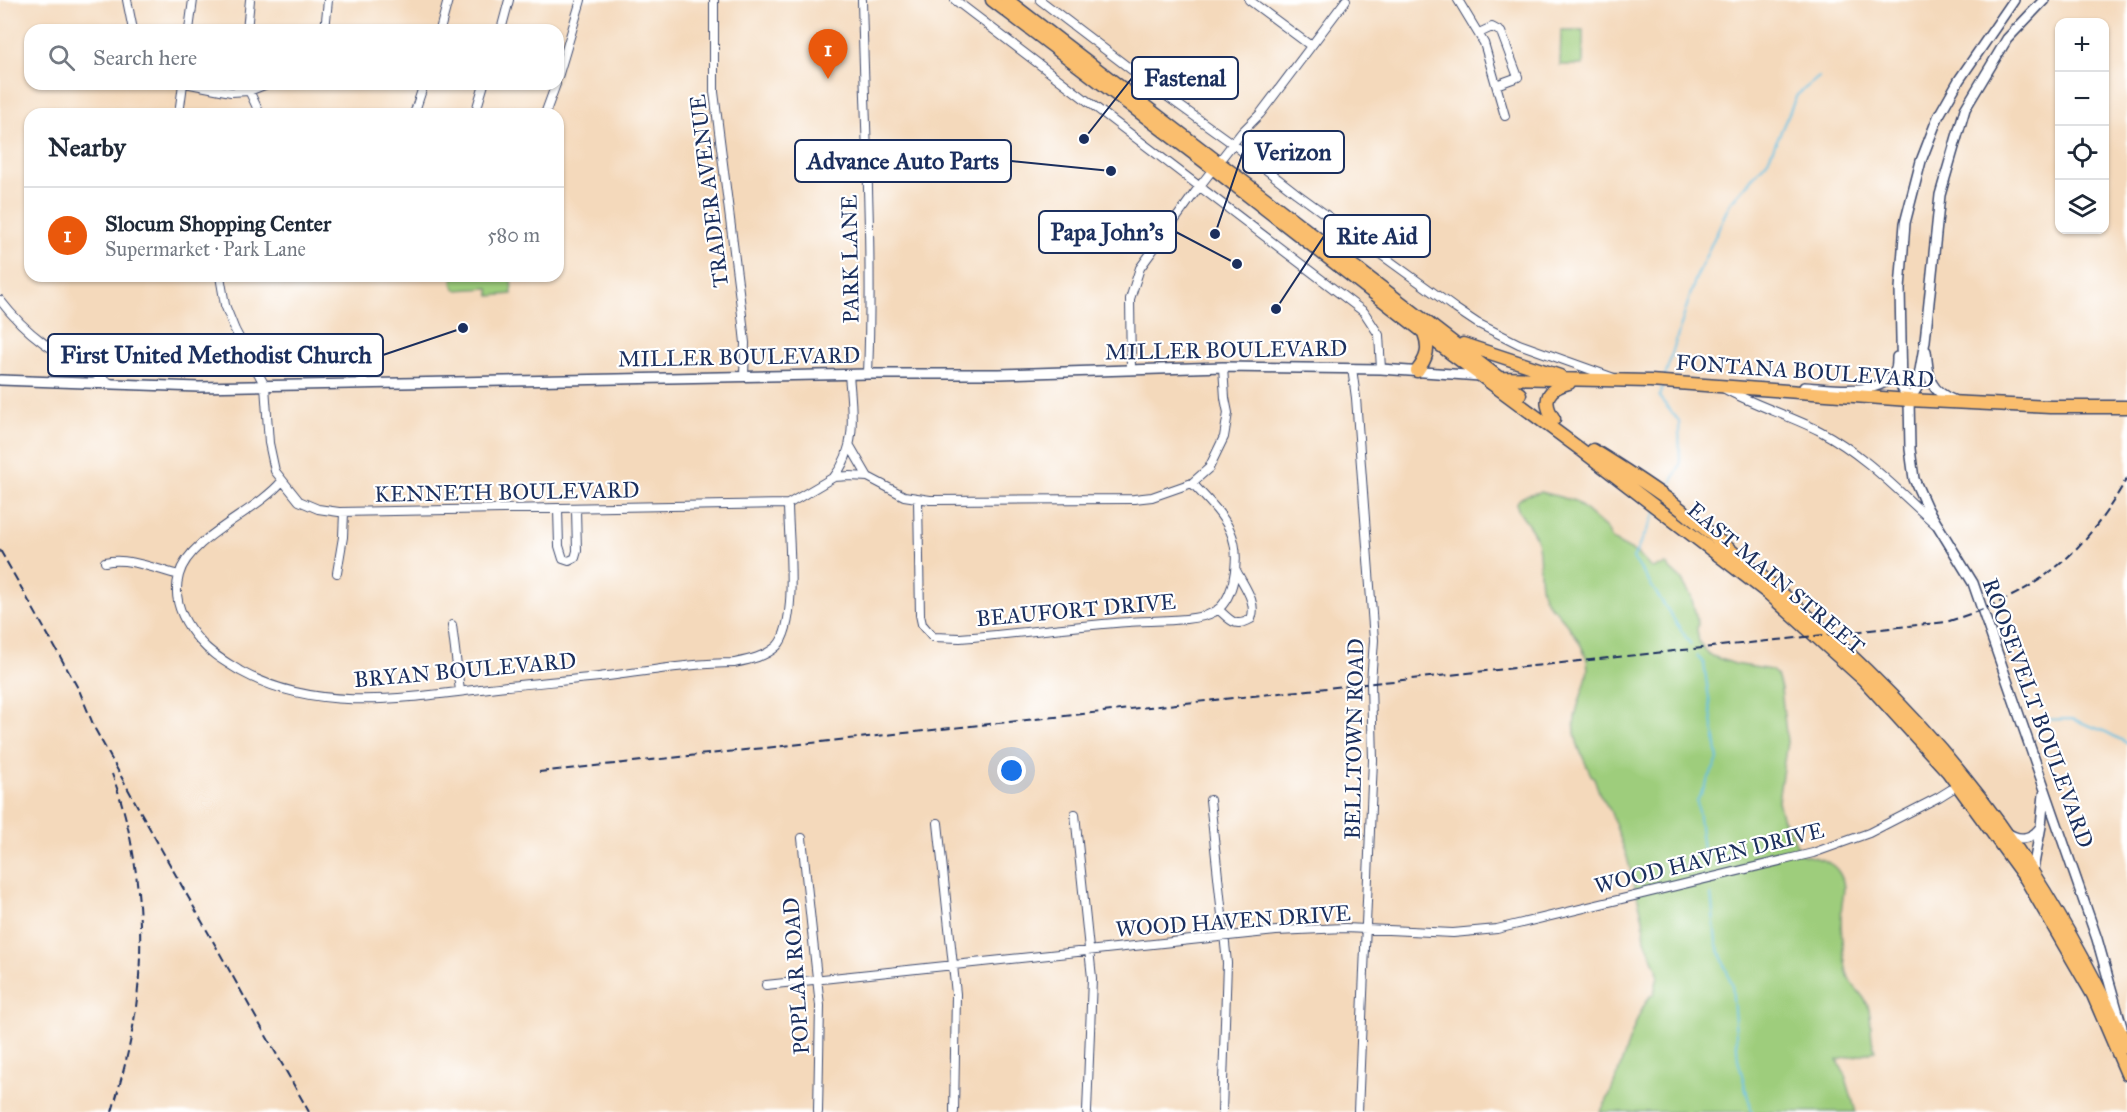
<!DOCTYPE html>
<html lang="en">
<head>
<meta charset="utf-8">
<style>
  :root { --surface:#fff; --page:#f2f2f3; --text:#1f2937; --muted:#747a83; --line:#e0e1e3; --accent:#ea580c }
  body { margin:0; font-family:"IM FELL Great Primer",serif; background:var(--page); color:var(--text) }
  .controls { position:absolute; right:18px; top:18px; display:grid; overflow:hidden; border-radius:12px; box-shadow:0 2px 4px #0004 }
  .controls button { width:54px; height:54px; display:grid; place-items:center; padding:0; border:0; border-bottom:2px solid var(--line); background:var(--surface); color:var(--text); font:30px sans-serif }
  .you { position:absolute; left:1012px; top:771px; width:21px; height:21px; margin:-15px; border:4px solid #fff; border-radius:50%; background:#1a73e8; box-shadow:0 0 0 9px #1a73e833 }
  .badge { display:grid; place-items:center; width:39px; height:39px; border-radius:50%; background:var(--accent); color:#fff; font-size:20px; font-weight:700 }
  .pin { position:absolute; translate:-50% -50px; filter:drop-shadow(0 2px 3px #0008) }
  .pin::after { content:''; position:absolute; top:32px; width:21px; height:18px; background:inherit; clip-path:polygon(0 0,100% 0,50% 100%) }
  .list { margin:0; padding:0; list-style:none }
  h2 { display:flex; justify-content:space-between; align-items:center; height:78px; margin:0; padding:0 24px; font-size:26px }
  h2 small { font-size:20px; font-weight:400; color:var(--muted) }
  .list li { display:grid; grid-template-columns:39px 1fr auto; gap:18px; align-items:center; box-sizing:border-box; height:96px; padding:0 24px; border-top:2px solid var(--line) }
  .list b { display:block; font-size:22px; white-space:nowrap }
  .list p { margin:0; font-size:20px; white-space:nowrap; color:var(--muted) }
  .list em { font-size:20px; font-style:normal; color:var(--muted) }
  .icon { flex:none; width:33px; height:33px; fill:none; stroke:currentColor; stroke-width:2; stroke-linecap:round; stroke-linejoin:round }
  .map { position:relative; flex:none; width:2127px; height:1112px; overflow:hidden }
  .search { position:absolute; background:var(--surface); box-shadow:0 2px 4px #0004; left:24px; top:24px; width:540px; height:66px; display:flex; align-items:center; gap:15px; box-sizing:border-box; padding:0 21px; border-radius:18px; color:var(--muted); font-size:22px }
  .panel { position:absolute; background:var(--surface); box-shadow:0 2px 4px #0004; left:24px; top:108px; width:540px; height:174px; border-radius:18px }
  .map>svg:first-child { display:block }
</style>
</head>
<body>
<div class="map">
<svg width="2127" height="1112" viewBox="0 0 2127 1112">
  <rect width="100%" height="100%" fill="#fff"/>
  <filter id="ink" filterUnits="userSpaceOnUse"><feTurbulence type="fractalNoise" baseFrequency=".0167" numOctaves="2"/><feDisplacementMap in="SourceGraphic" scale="12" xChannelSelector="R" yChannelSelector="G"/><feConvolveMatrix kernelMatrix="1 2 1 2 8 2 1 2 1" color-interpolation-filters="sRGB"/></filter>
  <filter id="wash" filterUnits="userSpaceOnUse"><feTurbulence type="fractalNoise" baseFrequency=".008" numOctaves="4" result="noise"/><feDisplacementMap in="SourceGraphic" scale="24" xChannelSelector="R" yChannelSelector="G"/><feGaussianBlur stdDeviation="1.35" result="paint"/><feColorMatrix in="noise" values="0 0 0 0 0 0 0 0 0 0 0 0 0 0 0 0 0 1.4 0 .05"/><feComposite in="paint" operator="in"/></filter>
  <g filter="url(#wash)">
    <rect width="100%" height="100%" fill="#f4d9bb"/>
    <path fill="#9ecd7b" stroke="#5c7e6c" stroke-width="1.5" d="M1561,30H1583V65H1560Z
      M454,276H511L512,294L490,296L489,288L456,290L452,283Z
      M1541,492L1575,501L1607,529L1612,540L1638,554L1651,568L1666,565L1681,579L1691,596L1698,623L1697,630L1699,642L1709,655L1735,664L1771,670L1777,675L1781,689L1787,742L1778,801L1783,820L1789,828L1801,854C1813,858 1830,859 1838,871C1849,886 1841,899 1841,915C1841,931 1842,947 1845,962C1846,970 1849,981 1855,987C1860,994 1865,997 1868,1006C1873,1022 1869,1037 1875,1051L1838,1060L1846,1078L1856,1112H1600C1619,1087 1634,1006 1654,993L1658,976L1657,968L1645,940L1643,918L1627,857L1610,810L1600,795L1594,778L1591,775C1583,757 1572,739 1575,719C1577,699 1593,675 1586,657C1580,640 1568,624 1556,611C1554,609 1551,608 1549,605C1534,586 1544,559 1536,538C1526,515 1496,499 1541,492Z"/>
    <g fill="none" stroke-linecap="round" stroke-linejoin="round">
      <path stroke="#64bfe1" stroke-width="2" d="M1665,376L1695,280L1730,203L1768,160L1797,95L1819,77
        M1662,388L1659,397L1679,421L1680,465L1666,493
        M1656,512L1633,558L1691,645
        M1697,655L1704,664L1718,760L1697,801L1704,859
        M2034,720L2072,719L2106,732L2127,743
        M1711,894L1716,942L1732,985L1738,1060L1752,1112"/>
    </g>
  </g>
  <g filter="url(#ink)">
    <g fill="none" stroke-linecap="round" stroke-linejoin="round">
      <g stroke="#3c486c" stroke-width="10">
        <path id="minor" d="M127,0L133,30
          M714,0V92L742,315L745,343L744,377
          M862,0C865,124 873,250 868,374
          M955,0L1364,312L1379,335L1381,369
          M1040,0L1158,90L1233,144L1296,193L1456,309L1477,323L1519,344L1614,378
          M1249,0L1311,46
          M1458,0L1484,43L1505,116
          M189,30L193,0
          M247,30L250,0
          M325,30L328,0
          M440,30L448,0
          M501,30L509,0
          M1479,33L1492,27L1501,32L1518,77L1496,85
          M558,77L581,0
          M190,84L231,92L249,91L267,84
          M246,84L260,114
          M179,114L183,84
          M414,114L424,84
          M475,114L484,84
          M545,114L556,84
          M220,276L225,305L235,330L265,386L269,443L275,471L299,501L318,509L339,512L788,504L834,477L850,476L868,477L904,496L930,500L1134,499L1152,497L1192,483L1209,468L1224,437L1228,413L1225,398L1223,367
          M0,300C33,343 65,357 110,383
          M1352,368L1356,398L1374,640L1371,683L1373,760L1358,1112
          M1131,370L1130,299L1140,268L1199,187L1242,132L1260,114L1346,0
          M1723,388C1754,405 1788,415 1820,431C1865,455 1898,491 1935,524
          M850,446L868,477
          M834,477C858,448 852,410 849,375
          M282,481C257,512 189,537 179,575C172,600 183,622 200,641C211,654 226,662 240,671C317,714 407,698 489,688C532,683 574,680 616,675C655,670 695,663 734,663C749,660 765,657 777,646C799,623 788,536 788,504
          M918,499L920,615L922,624L933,637L960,638C1016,634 1072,626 1128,622C1149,620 1197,622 1214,612C1225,606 1230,594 1233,582C1244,534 1223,516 1192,483
          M558,509L559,546L563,559L569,561L575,558L577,551L576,509
          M105,562C129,557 155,569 179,575
          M337,573L343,537L344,512
          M1218,609C1231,621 1235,628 1251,619C1258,602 1243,585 1236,570
          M452,625L460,691
          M1210,800L1227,963L1222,1112
          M1075,814L1092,978L1087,1112
          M938,823L956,994L954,1112
          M802,838L820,1006L818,1112
          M766,985L1276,931L1345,928L1453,933L1497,929L1813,853L1869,833L1939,797L1960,784"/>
      </g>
      <g stroke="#3c486c" stroke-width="12">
        <path id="tertiary" d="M2014,0L1959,80L1938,117L1921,161L1905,223L1900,289L1902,388L1909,400L1910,449L1914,479L1927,508L1973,583L2097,939L2122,1027
          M1926,351C1929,376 1927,389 1953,400
          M0,380L199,387L868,374H999L1223,367L1381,369L1480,376
          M1804,387C1828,388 1882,398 1895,371C1897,368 1897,361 1897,357
          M1909,400L1917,388L1925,341L1940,195L1965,109L2007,39L2044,0
          M2006,832C2018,841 2031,840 2040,828
          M2032,875L2041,826L2044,794"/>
      </g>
      <g stroke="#3c486c" stroke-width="15">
        <path id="primary" d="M992,0L1214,169L1453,355L1580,449L1769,594L1863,679L1948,772L2026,879L2093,995L2127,1074
          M1007,0L1520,394
          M1463,344L1560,376
          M1417,371C1427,358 1430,349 1424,333
          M1499,378L1650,381L1909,400L2050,407H2127
          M1554,419C1541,400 1548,388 1569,383
          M1593,450C1619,466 1644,482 1669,500C1700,524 1730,550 1760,575C1834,637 1903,701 1963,776C2030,858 2083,951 2127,1047"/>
      </g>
      <use href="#minor" stroke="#fff" stroke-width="8"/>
      <use href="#tertiary" stroke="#fff" stroke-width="9"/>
      <use href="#primary" stroke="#fabe6e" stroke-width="12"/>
      <path stroke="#1b2f5e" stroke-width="2" stroke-dasharray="9 4.5" stroke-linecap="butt" d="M0,550L79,690L95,729L155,838L309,1112
        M539,772L1946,622C2033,595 2082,559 2127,478
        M112,1112C120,1084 128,1056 133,1027C147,945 141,852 112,774"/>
    </g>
  </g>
  <g text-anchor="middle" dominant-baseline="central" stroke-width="4.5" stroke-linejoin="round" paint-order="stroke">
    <g font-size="22" fill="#1b2f5e" stroke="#fff">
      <text transform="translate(709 191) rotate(-97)">TRADER AVENUE</text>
      <text transform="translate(850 259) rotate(-91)">PARK LANE</text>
      <text transform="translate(1226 350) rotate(-1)">MILLER BOULEVARD</text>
      <text transform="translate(739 357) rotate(-1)">MILLER BOULEVARD</text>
      <text transform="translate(1805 371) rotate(4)">FONTANA BOULEVARD</text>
      <text transform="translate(507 492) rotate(-1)">KENNETH BOULEVARD</text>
      <text transform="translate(1776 578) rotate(40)">EAST MAIN STREET</text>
      <text transform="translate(1076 610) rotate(-5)">BEAUFORT DRIVE</text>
      <text transform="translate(465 670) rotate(-5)">BRYAN BOULEVARD</text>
      <text transform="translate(2038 713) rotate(70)">ROOSEVELT BOULEVARD</text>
      <text transform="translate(1354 739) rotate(-89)">BELLTOWN ROAD</text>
      <text transform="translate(1709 858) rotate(-14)">WOOD HAVEN DRIVE</text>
      <text transform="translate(1233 921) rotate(-4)">WOOD HAVEN DRIVE</text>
      <text transform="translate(796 976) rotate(-94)">POPLAR ROAD</text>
    </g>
  </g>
  <path fill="none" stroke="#1b2f5e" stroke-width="2" d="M1084 139L1132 78M1215 234L1243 152M1111 171L1011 161M1237 264L1176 232M1276 309L1324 236M463 328L383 355"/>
  <g fill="#1b2f5e" stroke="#fff" stroke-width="2">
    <circle cx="1084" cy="139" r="6"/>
    <circle cx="1215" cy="234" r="6"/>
    <circle cx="1111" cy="171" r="6"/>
    <circle cx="1237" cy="264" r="6"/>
    <circle cx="1276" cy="309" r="6"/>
    <circle cx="463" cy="328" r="6"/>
  </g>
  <g fill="#fff" stroke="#1b2f5e" stroke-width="2">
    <rect x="1132" y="57" width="106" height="42" rx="6"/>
    <rect x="1243" y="131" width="101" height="42" rx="6"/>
    <rect x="795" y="140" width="216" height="42" rx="6"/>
    <rect x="1039" y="211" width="137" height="42" rx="6"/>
    <rect x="1324" y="215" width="106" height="42" rx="6"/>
    <rect x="48" y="334" width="335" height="42" rx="6"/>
  </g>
  <g font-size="24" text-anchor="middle" font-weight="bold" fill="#1b2f5e">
    <text x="1185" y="86">Fastenal</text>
    <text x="1293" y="160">Verizon</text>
    <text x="903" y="169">Advance Auto Parts</text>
    <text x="1107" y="240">Papa John's</text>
    <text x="1377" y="244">Rite Aid</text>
    <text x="216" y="363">First United Methodist Church</text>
  </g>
</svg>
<div class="controls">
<button>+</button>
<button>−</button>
<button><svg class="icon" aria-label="locate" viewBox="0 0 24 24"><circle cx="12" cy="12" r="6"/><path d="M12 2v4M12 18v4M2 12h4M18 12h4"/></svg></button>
<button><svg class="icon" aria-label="layers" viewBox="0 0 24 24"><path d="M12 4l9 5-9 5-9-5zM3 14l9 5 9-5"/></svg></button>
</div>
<div class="you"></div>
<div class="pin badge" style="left:828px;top:79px">1</div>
<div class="search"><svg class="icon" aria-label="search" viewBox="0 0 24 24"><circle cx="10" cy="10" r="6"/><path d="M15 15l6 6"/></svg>Search here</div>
<section class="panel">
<h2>Nearby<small></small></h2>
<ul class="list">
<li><span class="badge">1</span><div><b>Slocum Shopping Center</b><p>Supermarket · Park Lane</p></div><em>580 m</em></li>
</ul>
</section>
</div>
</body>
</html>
